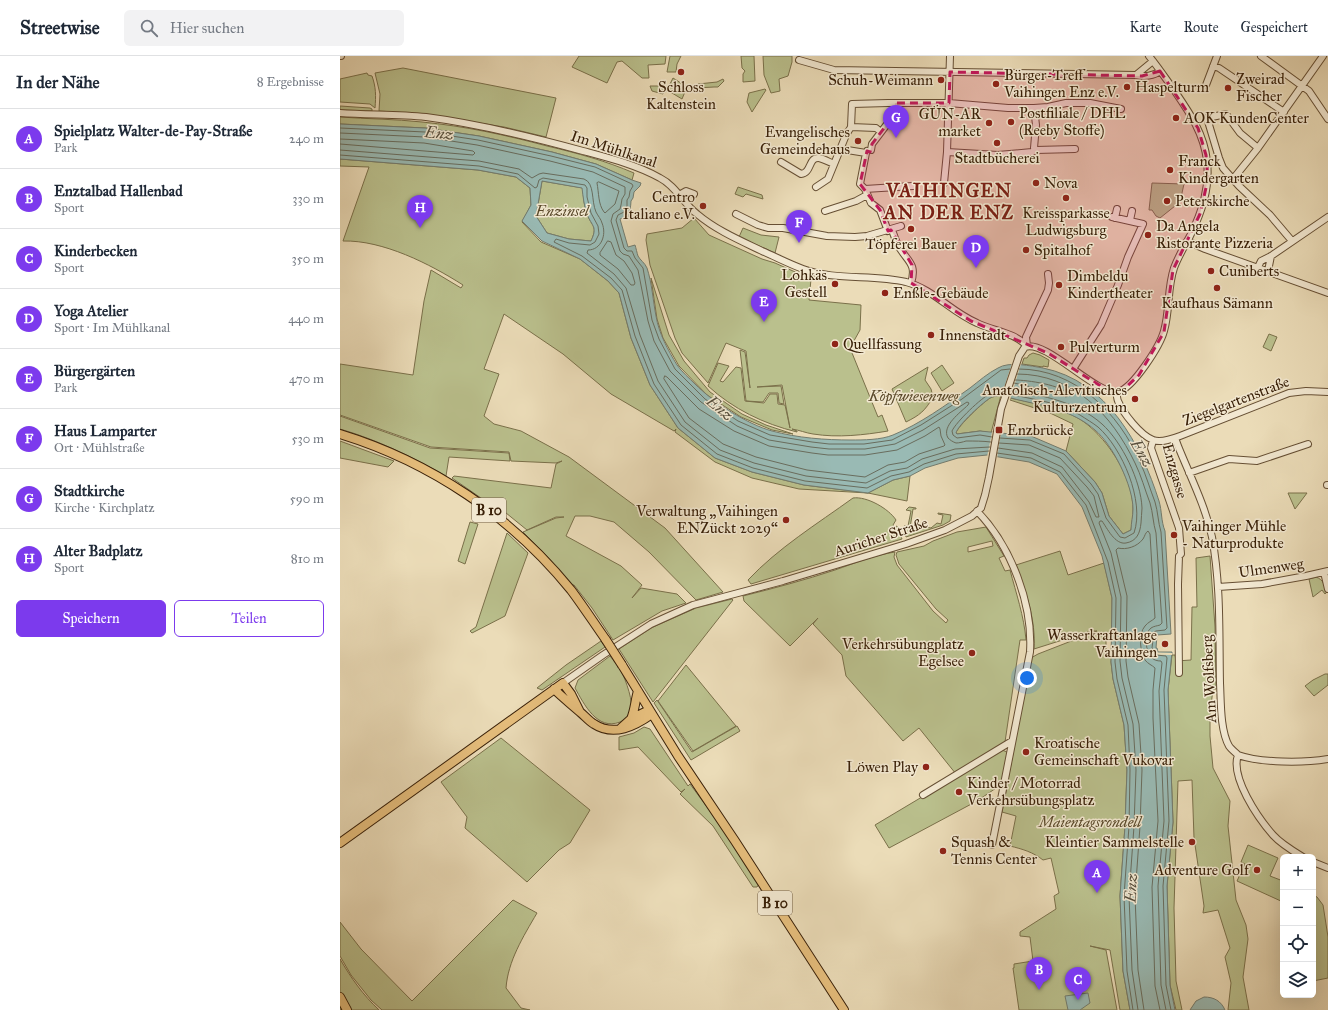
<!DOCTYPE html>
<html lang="de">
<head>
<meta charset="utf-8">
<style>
  :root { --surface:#fff; --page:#f2f2f3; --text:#1f2937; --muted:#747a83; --line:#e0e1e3; --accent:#7c3aed }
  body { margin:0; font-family:"IM FELL Great Primer",serif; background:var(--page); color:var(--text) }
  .controls { position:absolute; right:12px; bottom:12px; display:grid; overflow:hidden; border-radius:6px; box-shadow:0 4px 16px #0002 }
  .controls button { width:36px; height:36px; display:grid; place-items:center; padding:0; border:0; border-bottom:1px solid var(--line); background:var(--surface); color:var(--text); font:20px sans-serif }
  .you { position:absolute; left:687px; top:622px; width:14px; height:14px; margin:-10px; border:3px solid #fff; border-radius:50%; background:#1a73e8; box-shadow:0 0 0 6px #1a73e833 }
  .badge { display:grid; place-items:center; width:26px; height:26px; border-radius:50%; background:var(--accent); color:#fff; font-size:13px; font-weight:700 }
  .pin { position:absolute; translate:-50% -33px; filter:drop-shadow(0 1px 2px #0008) }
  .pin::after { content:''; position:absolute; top:21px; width:14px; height:12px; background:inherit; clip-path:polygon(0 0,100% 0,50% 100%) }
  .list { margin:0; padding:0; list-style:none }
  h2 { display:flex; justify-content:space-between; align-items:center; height:52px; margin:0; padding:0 16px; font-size:17px }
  h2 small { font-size:13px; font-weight:400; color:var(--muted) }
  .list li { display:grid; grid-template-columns:26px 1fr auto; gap:12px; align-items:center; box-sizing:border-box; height:60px; padding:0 16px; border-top:1px solid var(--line) }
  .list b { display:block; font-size:15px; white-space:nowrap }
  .list p { margin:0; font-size:13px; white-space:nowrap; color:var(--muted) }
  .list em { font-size:13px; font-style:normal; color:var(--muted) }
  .actions { display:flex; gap:8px; padding:12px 16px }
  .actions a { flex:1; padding:9px 0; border:1px solid var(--accent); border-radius:6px; text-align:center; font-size:14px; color:var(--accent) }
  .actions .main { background:var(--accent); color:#fff }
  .icon { flex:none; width:22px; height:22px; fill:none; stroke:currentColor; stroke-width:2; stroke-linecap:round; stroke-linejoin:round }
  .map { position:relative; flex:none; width:988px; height:954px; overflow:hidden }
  header { display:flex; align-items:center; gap:24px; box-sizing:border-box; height:56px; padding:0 20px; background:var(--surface); border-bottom:1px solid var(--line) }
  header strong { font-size:19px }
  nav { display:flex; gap:22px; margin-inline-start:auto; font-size:14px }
  .search { width:280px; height:36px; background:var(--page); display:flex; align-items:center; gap:10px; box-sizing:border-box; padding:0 14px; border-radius:6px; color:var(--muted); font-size:15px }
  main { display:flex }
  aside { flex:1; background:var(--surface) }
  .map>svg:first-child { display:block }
</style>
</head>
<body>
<header>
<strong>Streetwise</strong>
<div class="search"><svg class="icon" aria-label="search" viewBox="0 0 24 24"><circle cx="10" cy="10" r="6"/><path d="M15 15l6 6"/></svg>Hier suchen</div>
<nav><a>Karte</a><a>Route</a><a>Gespeichert</a></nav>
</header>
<main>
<aside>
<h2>In der Nähe<small>8 Ergebnisse</small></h2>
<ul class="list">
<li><span class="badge">A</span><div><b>Spielplatz Walter-de-Pay-Straße</b><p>Park</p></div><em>240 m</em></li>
<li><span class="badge">B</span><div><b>Enztalbad Hallenbad</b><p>Sport</p></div><em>330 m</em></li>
<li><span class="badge">C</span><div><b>Kinderbecken</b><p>Sport</p></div><em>350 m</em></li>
<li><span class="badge">D</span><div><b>Yoga Atelier</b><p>Sport · Im Mühlkanal</p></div><em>440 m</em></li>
<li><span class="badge">E</span><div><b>Bürgergärten</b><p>Park</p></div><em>470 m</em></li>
<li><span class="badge">F</span><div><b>Haus Lamparter</b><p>Ort · Mühlstraße</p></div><em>530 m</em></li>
<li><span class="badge">G</span><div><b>Stadtkirche</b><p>Kirche · Kirchplatz</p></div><em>590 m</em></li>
<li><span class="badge">H</span><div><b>Alter Badplatz</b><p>Sport</p></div><em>810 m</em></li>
</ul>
<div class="actions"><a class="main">Speichern</a><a>Teilen</a></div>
</aside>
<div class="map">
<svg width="988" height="954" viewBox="0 0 988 954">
  <rect width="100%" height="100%" fill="#ebdcb8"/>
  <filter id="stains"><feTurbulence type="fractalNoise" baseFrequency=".005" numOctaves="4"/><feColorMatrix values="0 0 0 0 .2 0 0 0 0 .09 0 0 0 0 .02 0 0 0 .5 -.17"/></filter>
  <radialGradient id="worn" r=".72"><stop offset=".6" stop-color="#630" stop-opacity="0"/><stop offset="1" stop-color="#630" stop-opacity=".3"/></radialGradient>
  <path fill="#bac08d" stroke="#7a704a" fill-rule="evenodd" d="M239,0H326L325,8L308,9L309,22H302L282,5L277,6L267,27L232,11Z
    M330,0H341L337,8L336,16H327Z
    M401,0H414L415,25L403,26V18L405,15L402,12Z
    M423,0H452V6L448,20L439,23L440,35L431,37L424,19Z
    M63,12L216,42L206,81L164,71L84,58L39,55L40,38L35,17Z
    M27,17L28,19L32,20C36,31 36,40 35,52L30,48L0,46V23Z
    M333,22L347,31L342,43L327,34L326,36L324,35L323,38L312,35L310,30H324L323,32L327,34Z
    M383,23L384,25L378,31H374L356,32L358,28L377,26Z
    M425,33L426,34L412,56L407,46L409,37Z
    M0,50L30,52L32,53V55L0,54Z
    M0,61C27,63 55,63 82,66C124,70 166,79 207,90C237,97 266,105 294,117L292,124L256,108L212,96L139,80L85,72L0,68Z
    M0,103L138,114L176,121L190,132L191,149L182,166L201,186L240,203L268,225L279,237L291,282L310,329L338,372L375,402L412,416L464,429L528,437L553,424L570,420L567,445L528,437L459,433L412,422L375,406L335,376L336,373L334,375L271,338L223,298L164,258L144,313L159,318L144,360L154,368L181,375L229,401L325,472L383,536L356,544L309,496L274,466L250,460H235L226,480L281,510L302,529L292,542L301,532L337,538L346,547L322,555L273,584L252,552L234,529H232L207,500L183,476L216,462L224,461H216L187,474L155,448L154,451L112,422L114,420L211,432L216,408L222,405L216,407L171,405L169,396L91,391L0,359V308L73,319L84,245L91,214L121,232L123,229C90,208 43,184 3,185L29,111L0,110Z
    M202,125L243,132C243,140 244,150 247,158C252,171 258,170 251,185L229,183L207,177L196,160Z
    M812,127L844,128L840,146L820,162L816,160L812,154H809Z
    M398,131L422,139L423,143L406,138L403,141L395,138Z
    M354,162L369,179L422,203L435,207L471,223L469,244L521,249L520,274L510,292L538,361L542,359L548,375C524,379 498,382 473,378C466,377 459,374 452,373L457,375V376C424,368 393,353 368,330L378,307L389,310L380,325L383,326L396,311L401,312L405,345L424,347L430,338H437L438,348L445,349L450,372L442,329L417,331L441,330L444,348L439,347L438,337H429L423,346L406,345L400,294L405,296L410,332L406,295L386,287L368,327L342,297L335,282L310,209L306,184L307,178L342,172Z
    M403,172L421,179L439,181L435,197L399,181Z
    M311,222L329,279L344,305L370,336L402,358L426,369L453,378L432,374L401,361L367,339L339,310L323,282L317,263Z
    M929,278L937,281L931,295L923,291Z
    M693,297L700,299L709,304L708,311L703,310V311L682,308L684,302H687L689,299Z
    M602,309L614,327L602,335L591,317Z
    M588,311L585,324L591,333L593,341C585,355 580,359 566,366L552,333Z
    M661,339L651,377L640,375L617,378L616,377C617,371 645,344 652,341C655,340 658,340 661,339Z
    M670,342C693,347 717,350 738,362C765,378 793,420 793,453C793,460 792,467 791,474L783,478L769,460L762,437L755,426L726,395L733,368L710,357L670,344Z
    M0,360L90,392L169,397L170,405L109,401L106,420C72,401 38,384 0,373Z
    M0,385L54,405L48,411L0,402Z
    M948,437H967L955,453Z
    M513,442C527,440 549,453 556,464L553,469L555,471L557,470L562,483L411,528L408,524C438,492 477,468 513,442Z
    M569,451L576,452V453H573L570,472L579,474L580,470L591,472L597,467L601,468L603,459L598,458V457L611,459L610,465L603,469L566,481L564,471V470H568L571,455L566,454Z
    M130,466L138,468L125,508L118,505Z
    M646,471L664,500L659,502L665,515L670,514C676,537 684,560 686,584H680L665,686L616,718L579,672L563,685L506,620L502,599L473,568L478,562L450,590L404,545L403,540C435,532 465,524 495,514C515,507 535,499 555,496L554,501L557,509L593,555L606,567L608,564L596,553L559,508L556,499L557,496L584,490L593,485L617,476ZM652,485L653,490L628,496V491Z
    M167,477L188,497L165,560L132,577L130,575L136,571Z
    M720,495L728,519L764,507L772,542V582H766V594H772L771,606L773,623L784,669L787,714L785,770L780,840L783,915L790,954H780L770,894L750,890L766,894L777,954H679L673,912H674V908L693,905L690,881L680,880V876L716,853L714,840L719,837L711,802L703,804C693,796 682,793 670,790L676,760L662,756L691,602L698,598L757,575H751L694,593C696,564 686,536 676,509Z
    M870,500L875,571L876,633H873L870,658V680L873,712L890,745L888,770L896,844L906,869L908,883L903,921L909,954H888L891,927L885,901L890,892L878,854L863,857L864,850L854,782L852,724L838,725L834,852L836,925L842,954H836L830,929L827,830L833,766L828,634L832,599H835L836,605L851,604L852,551H857L856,502Z
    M976,521C984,524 984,529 987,536L985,538L982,534L973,541L969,523Z
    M392,543L393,544L313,646L279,593L313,571L356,552Z
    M261,585L265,591L202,634L197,632L226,609Z
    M270,600C274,605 278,610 281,615C286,624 294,647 291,657C289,662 284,664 280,666C257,675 244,648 235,632L238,624Z
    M346,609L396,670L353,695L318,645Z
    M985,618H988V629L974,640L965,630L973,624Z
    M317,644L352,696L397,670L400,675L351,704L314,647Z
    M304,671L310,673L348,730L350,728L381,770L419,828L417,831H413L373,770L340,738L345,733L341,736L298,691L279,694V681L294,677Z
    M161,682L250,754L230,787L219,794L187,826L125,772L127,761L101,726Z
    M662,694L667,696L668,700L662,728L637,745L549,792L535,769L659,695Z
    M908,789L938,802L930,820L943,825V846L897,825L905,808L901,806Z
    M973,839L977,841L983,849L988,881V922L973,925Z
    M173,844L197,857C183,881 168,905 166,932L181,952L190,954H42L31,944L11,919L0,900V866L21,893L72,945Z
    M0,903C11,922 23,939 39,954H0Z"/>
  <path fill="#99bab4" stroke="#737c6f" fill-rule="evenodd" d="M0,68L85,72L139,80L212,96L256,108L292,124L301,127L300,130L294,136L293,142L291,145C291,151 289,155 289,160L280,163L288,191L295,189C296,192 297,197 298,200C300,204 305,207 307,212C312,227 313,245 316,260C319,278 328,294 337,309C342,316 349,322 355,328C374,347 407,368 432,375C458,382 485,384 511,384C523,384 541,384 553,379C580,368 606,349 630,332C639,325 648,317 658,312C669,305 691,310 703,312C767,325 801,388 819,445C822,455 821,465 825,475L831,578L817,579L816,592H817L818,596H832L828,634L833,766L827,830L830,929L835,954H790L783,915L780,840L785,770L787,714L784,669L773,623L771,606L772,542L762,500L742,451L717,418L689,406L647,399L618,402L585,412L570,420L553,424L528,437L464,429L412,416L375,402L338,372L310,329L291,282L279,237L268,225L240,203L202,185L182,165L191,149L190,132L176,121L138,114L0,103ZM202,125L242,132C243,140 244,150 247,158C252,171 258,170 251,185L229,183L207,177L196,160ZM661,339C682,346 703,348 724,356C735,360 746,366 755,374C773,389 793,430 793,453C793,460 791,467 791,474L783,478L769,460L762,437L755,426L726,395L691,380L640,375L617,378L616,377C617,370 645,344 652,341C655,340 658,340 661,339Z
    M748,937L750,947L740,954H728L725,940Z
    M864,941C874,941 881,945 885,954H850L856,945Z"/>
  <path fill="#ebdcb8" d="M672,307L681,308L670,344L661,341Z
    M652,376L661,377L657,403L647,401Z
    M772,595L832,597V599L772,598Z"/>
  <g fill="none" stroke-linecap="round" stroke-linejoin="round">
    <path stroke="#696d5e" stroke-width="1" d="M0,72L85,76L138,84L211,100L255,111L292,128L293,130L290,135L289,141L287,144V150L284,156L278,159L276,164L284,192L287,195H292L295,202L303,212L312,264L319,283L335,313L365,343L398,365L430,379L472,386L489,388H524L552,384L581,369L622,343L661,314L670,313
      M0,77L85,81L137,89L210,105L253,116L285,131V138L282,143L281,149L280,153L273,158L271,165L280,195L283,198L289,200L298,214L308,265L314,285L330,315L361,346L397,370L429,384L471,391L489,393H525L555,388L583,374L627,346L629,347L628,349C621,356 601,370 608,382C610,384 613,386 616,387C619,387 623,386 626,385C634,385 643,385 651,386
      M0,83L84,87L133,95L135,97L133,99L0,88
      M0,94L139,105L179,113L192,122L199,118L203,117L244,123C255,127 251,145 256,156C258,160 261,163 262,167C267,179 261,194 248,194L247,197L274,218L286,232L300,279L318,325L345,366L380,394L414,407L466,420L526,427L550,415L567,412L582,403L615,393L650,391
      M0,99L139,110L178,118L195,132L197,131L199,124L203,122L245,129L247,132V141L251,157L258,170L259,178L255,186L250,189L229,187L216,183L214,186L242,200L271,222L282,234L295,280L314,328L341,369L377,398L413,412L465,425L527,432L551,420L569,416L584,408L616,398L649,395
      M259,126L279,135L275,148L265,157L264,156C258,148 259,137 257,127Z
      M268,185L271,186L276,199L284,205L292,217L295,227L294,229H291L278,213L260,199V197Z
      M679,313C735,313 779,357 800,406C806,419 810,433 815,446C818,456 818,466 821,476L827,572L825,574L816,575L814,576L812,592L816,599L826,600L827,602L824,634L829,765L823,830L826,929L831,954
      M677,318C734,318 772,359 795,407C801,419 805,434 810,447C813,457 813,467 816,477L822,567L820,569C817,570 814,570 811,572C804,577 805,596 812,602C814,604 817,605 821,605L822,607L819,635L824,765L818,830L821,929L826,954
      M325,320L327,321L359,353L394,375L429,390L472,397L488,399H525L557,394L585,380L599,371L600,373L601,380L605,389L604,390L579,398L565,406L548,409L525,421L467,414L416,401L383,388L349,362L324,323Z
      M674,327L714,336L726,341L729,339C723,329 687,324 675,324
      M672,333C704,341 736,345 762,368C782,386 801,425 802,452C802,457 801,462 801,467C800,477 797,485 786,487C775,489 767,472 762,465H760L759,467L771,497L781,541L780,605L782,622L793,668L796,714L794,770L789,840L792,914L798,954
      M652,381L640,379L617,382L613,379L612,375C616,366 642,341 650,338C654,336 659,336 663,336
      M660,382L690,384L724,398L751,428L758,438L766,462L780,481L785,482L794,477C805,445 782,392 758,371C753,367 746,363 740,359C719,346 694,344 670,338
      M658,392L692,397L722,411L749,446L756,461H759L754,440L747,431L720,402L689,389L659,387
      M657,397L691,402L720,416L746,449L768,506L776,542L775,606L777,623L788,669L790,714L789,770L784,840L787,915L793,954
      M804,954L798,914L795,840L800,770L802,714L799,668L788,621L786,605L787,540L776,494L778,492C786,494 797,491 803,483C805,480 805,477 808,475L810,478L815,562C812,565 808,566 805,570C798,578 800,595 805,604C808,608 812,609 815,612L813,634V662L818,765L812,831L815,930L820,954"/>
    <g stroke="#664f34" stroke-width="8">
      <path id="minor" d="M0,0H1
        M921,0L969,35L988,63
        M459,4L494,14L796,19C804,21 814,20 820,15
        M873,10L879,12L944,56
        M796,19L813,5
        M866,29L877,0
        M694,52L696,69L694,92L696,94
        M0,57C28,59 58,58 86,61C139,68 192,81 243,95C269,102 297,109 320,122C336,130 343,147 357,158C376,174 399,184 422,195C436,201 449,208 463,213C496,225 532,218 566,226C593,233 611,256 637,267C653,275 674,276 687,290
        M511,71L536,72L541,76
        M918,92L900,77L886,58L867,62L879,102L883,112L899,130L930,159L952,185
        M501,93L526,97L527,95
        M531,94L532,88L554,59L555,47
        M607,96L658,99L692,96L696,94L735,93
        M526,97L520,128L525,133L531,147L540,154L548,175
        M441,106L461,118C472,117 468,101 479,102C484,103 489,106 494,108
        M893,123L918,92L983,0
        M604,127L607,96L610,0
        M476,131L488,123L506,79L511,71L512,48L548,47H609L668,52H694L708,51L726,47H750L781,53
        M525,133L573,130
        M339,139L346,135L354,138
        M485,155L516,145L527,139
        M396,158L418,169L428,172H443L487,180L515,181L527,180L561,170
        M775,162L777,153
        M790,164L792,155
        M552,174C554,179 556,186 559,191C568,206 577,208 571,227
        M847,185L865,193L988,237
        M918,211L921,205L931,200L988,161
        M928,215L931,200
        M687,290L686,281L708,234L709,227L708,218
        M733,313L761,269L778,229L788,201L803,168L772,161
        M776,336C777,339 777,343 778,345C783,357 800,379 813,384C821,387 832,383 840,380L949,337L966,335L988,336
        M835,382L838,390C850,420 865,449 872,481C881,529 879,579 880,627C881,645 880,674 889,690C891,693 895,696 898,699C890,721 918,762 933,779C941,788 953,795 963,801
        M813,384L811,392L839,472L841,498L839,500L838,528L839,617
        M849,417L889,403L917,405L968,388
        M987,429H988
        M637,455C671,490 693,548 690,596L652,789
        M984,516L988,533
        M878,531L922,528L966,520L988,515
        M223,627L263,599L311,568L353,549L443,525L566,488L605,474L632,460L641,452L645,439L649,421L661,353L679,300L685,291C706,283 757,340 778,336C793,332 820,290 824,275C830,254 827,233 834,212C838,201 844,191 850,180C862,156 870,132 867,105C864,77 849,56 834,34C826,23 818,11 809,0
        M898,699C921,707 963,707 988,703
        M583,739L672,685
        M973,806L988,812"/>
    </g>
    <g stroke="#392008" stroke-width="10">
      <path id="major" d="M0,378C91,406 171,460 231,534C243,550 254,567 266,584
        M282,609L338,700L395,785L504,954
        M214,633C222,641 231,648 240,656C245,660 249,665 254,668C274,681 295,670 312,658
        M291,663C295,654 295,645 298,635
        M281,672L291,663L309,654
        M0,787L223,627L231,638L240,656
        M0,941L7,954"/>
    </g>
    <use href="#minor" stroke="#f2e8d1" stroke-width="6"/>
    <use href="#major" stroke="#e6be7c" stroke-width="8"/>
    <g stroke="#392008" stroke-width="10" stroke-linecap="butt">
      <path id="major-bridge" d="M266,584L282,609"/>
    </g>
    <use href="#major-bridge" stroke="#e6be7c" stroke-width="8"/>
  </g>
  <path fill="#c2185b" fill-opacity="0.2" stroke="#c2185b" stroke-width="3" stroke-dasharray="8 5" stroke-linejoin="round" d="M820,15L858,72L866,99L868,123L860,158L833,214L824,276L799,319L783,334H767L708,297L631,265L571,227L572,209L551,174L548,175L540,154L520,128L527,95L530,96L532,88L554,59L555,47H609L610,16L802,20Z"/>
  <g fill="#8f2418" stroke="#f2e8d1" stroke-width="1.5">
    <circle cx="341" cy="16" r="4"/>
    <circle cx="601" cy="24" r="4"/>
    <circle cx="656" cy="28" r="4"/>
    <circle cx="787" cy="31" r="4"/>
    <circle cx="888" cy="32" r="4"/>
    <circle cx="836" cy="62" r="4"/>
    <circle cx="671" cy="66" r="4"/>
    <circle cx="649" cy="67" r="4"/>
    <circle cx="518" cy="85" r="4"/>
    <circle cx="657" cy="87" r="4"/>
    <circle cx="830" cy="114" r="4"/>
    <circle cx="696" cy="127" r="4"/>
    <circle cx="726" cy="142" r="4"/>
    <circle cx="827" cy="145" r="4"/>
    <circle cx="363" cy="150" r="4"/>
    <circle cx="571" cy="173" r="4"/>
    <circle cx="808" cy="179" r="4"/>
    <circle cx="686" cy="194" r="4"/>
    <circle cx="871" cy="215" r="4"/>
    <circle cx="495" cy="228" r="4"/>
    <circle cx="719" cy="229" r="4"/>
    <circle cx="877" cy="232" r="4"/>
    <circle cx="545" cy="237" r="4"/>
    <circle cx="591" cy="279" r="4"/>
    <circle cx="495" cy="288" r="4"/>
    <circle cx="721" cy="291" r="4"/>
    <circle cx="795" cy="343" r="4"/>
    <rect x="655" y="370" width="8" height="8" rx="2"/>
    <circle cx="446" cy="464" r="4"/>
    <circle cx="834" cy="479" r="4"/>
    <circle cx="825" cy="588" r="4"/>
    <circle cx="632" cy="597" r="4"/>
    <circle cx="686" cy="696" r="4"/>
    <circle cx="586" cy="711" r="4"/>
    <circle cx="619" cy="736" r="4"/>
    <circle cx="852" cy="786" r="4"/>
    <circle cx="603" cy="795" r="4"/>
    <circle cx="917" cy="814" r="4"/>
  </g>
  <g text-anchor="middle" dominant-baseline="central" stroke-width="3" stroke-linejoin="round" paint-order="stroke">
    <g fill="#f2e8d1" stroke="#705c44" stroke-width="1">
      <rect x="132" y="442" width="34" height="24" rx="3"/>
      <rect x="418" y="835" width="34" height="24" rx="3"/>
    </g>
    <g font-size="14" font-weight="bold" fill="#392008">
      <text x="149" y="454">B 10</text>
      <text x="435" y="847">B 10</text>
    </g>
    <g font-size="15" fill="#392008" stroke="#f2e8d1" text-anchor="start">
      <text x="664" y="19">Bürger-Treff<tspan x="664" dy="17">Vaihingen Enz e.V.</tspan></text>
      <text x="896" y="23">Zweirad<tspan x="896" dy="17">Fischer</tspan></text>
      <text x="593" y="24" text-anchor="end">Schuh-Weimann</text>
      <text x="341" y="31" text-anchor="middle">Schloss<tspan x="341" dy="17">Kaltenstein</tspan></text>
      <text x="795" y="31">Haspelturm</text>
      <text x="679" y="57">Postfiliale / DHL<tspan x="679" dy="17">(Reeby Stoffe)</tspan></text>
      <text x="641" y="58" text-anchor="end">GÜN-AR<tspan x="641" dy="17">market</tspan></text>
      <text x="844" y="62">AOK KundenCenter</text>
      <text x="510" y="76" text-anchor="end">Evangelisches<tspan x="510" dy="17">Gemeindehaus</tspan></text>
      <text x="657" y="102" text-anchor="middle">Stadtbücherei</text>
      <text x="838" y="105">Franck<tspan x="838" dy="17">Kindergarten</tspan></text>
      <text x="704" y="127">Nova</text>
      <text x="355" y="141" text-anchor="end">Centro<tspan x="355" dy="17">Italiano e.V.</tspan></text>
      <text x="835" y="145">Peterskirche</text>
      <text x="726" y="157" text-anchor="middle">Kreissparkasse<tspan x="726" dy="17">Ludwigsburg</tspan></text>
      <text x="816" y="170">Da Angela<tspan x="816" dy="17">Ristorante Pizzeria</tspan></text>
      <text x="571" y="188" text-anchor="middle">Töpferei Bauer</text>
      <text x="694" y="194">Spitalhof</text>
      <text x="879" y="215">Cuniberts</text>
      <text x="487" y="219" text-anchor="end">Lohkäs<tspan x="487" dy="17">Gestell</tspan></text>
      <text x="727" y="220">Dimbeldu<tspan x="727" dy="17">Kindertheater</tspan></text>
      <text x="553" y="237">Enßle-Gebäude</text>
      <text x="877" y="247" text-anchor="middle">Kaufhaus Sämann</text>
      <text x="599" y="279">Innenstadt</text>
      <text x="503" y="288">Quellfassung</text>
      <text x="729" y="291">Pulverturm</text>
      <text x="787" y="334" text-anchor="end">Anatolisch-Alevitisches<tspan x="787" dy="17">Kulturzentrum</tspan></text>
      <text x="667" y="374">Enzbrücke</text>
      <text x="438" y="455" text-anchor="end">Verwaltung „Vaihingen<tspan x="438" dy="17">ENZückt 2029“</tspan></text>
      <text x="842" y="470">Vaihinger Mühle<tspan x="842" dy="17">- Naturprodukte</tspan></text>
      <text x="817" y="579" text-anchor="end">Wasserkraftanlage<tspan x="817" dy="17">Vaihingen</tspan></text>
      <text x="624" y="588" text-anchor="end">Verkehrsübungplatz<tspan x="624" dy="17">Egelsee</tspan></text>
      <text x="694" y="687">Kroatische<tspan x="694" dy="17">Gemeinschaft Vukovar</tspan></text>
      <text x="578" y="711" text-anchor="end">Löwen Play</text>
      <text x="627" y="727">Kinder / Motorrad<tspan x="627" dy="17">Verkehrsübungsplatz</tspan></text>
      <text x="611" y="786">Squash &amp;<tspan x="611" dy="17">Tennis Center</tspan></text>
      <text x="844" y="786" text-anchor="end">Kleintier Sammelstelle</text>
      <text x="909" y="814" text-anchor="end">Adventure Golf</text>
    </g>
    <g font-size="15" fill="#392008" stroke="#f2e8d1">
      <text transform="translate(274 93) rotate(18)">Im Mühlkanal</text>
      <text transform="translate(896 345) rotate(-21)">Ziegelgartenstraße</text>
      <text transform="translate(835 415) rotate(74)">Enzgasse</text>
      <text transform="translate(541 481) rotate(-18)">Auricher Straße</text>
      <text transform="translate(931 512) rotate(-8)">Ulmenweg</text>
      <text transform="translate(869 623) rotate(-93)">Am Wolfsberg</text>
    </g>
    <g font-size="15" font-style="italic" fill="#594829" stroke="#f2e8d1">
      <text x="222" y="155">Enzinsel</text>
      <text x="574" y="340">Köpfwiesenweg</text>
      <text x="750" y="766">Maientagsrondell</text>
    </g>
    <g font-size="16" font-style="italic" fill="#564e3c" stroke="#f2e8d1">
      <text transform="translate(99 77) rotate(6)">Enz</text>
      <text transform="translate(380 352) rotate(40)">Enz</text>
      <text transform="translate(802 397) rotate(60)">Enz</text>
      <text transform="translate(791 832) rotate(-86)">Enz</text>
    </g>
    <g font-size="19" font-weight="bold" letter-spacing="1" fill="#7a1f14" stroke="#f2e8d1">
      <text x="609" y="134">VAIHINGEN<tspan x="609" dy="22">AN DER ENZ</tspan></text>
    </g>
  </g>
  <rect width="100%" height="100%" filter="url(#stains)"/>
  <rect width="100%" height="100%" fill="url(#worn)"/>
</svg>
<div class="controls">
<button>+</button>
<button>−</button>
<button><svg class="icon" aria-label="locate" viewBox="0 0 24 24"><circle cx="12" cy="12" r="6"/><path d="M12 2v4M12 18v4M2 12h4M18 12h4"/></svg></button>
<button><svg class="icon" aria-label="layers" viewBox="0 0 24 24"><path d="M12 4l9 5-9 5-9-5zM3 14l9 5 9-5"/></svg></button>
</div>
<div class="you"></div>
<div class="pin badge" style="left:757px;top:837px">A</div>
<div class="pin badge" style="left:699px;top:934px">B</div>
<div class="pin badge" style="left:738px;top:944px">C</div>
<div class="pin badge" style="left:636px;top:212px">D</div>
<div class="pin badge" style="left:424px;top:266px">E</div>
<div class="pin badge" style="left:459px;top:187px">F</div>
<div class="pin badge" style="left:556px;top:82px">G</div>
<div class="pin badge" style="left:80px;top:172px">H</div>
</div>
</main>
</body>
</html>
